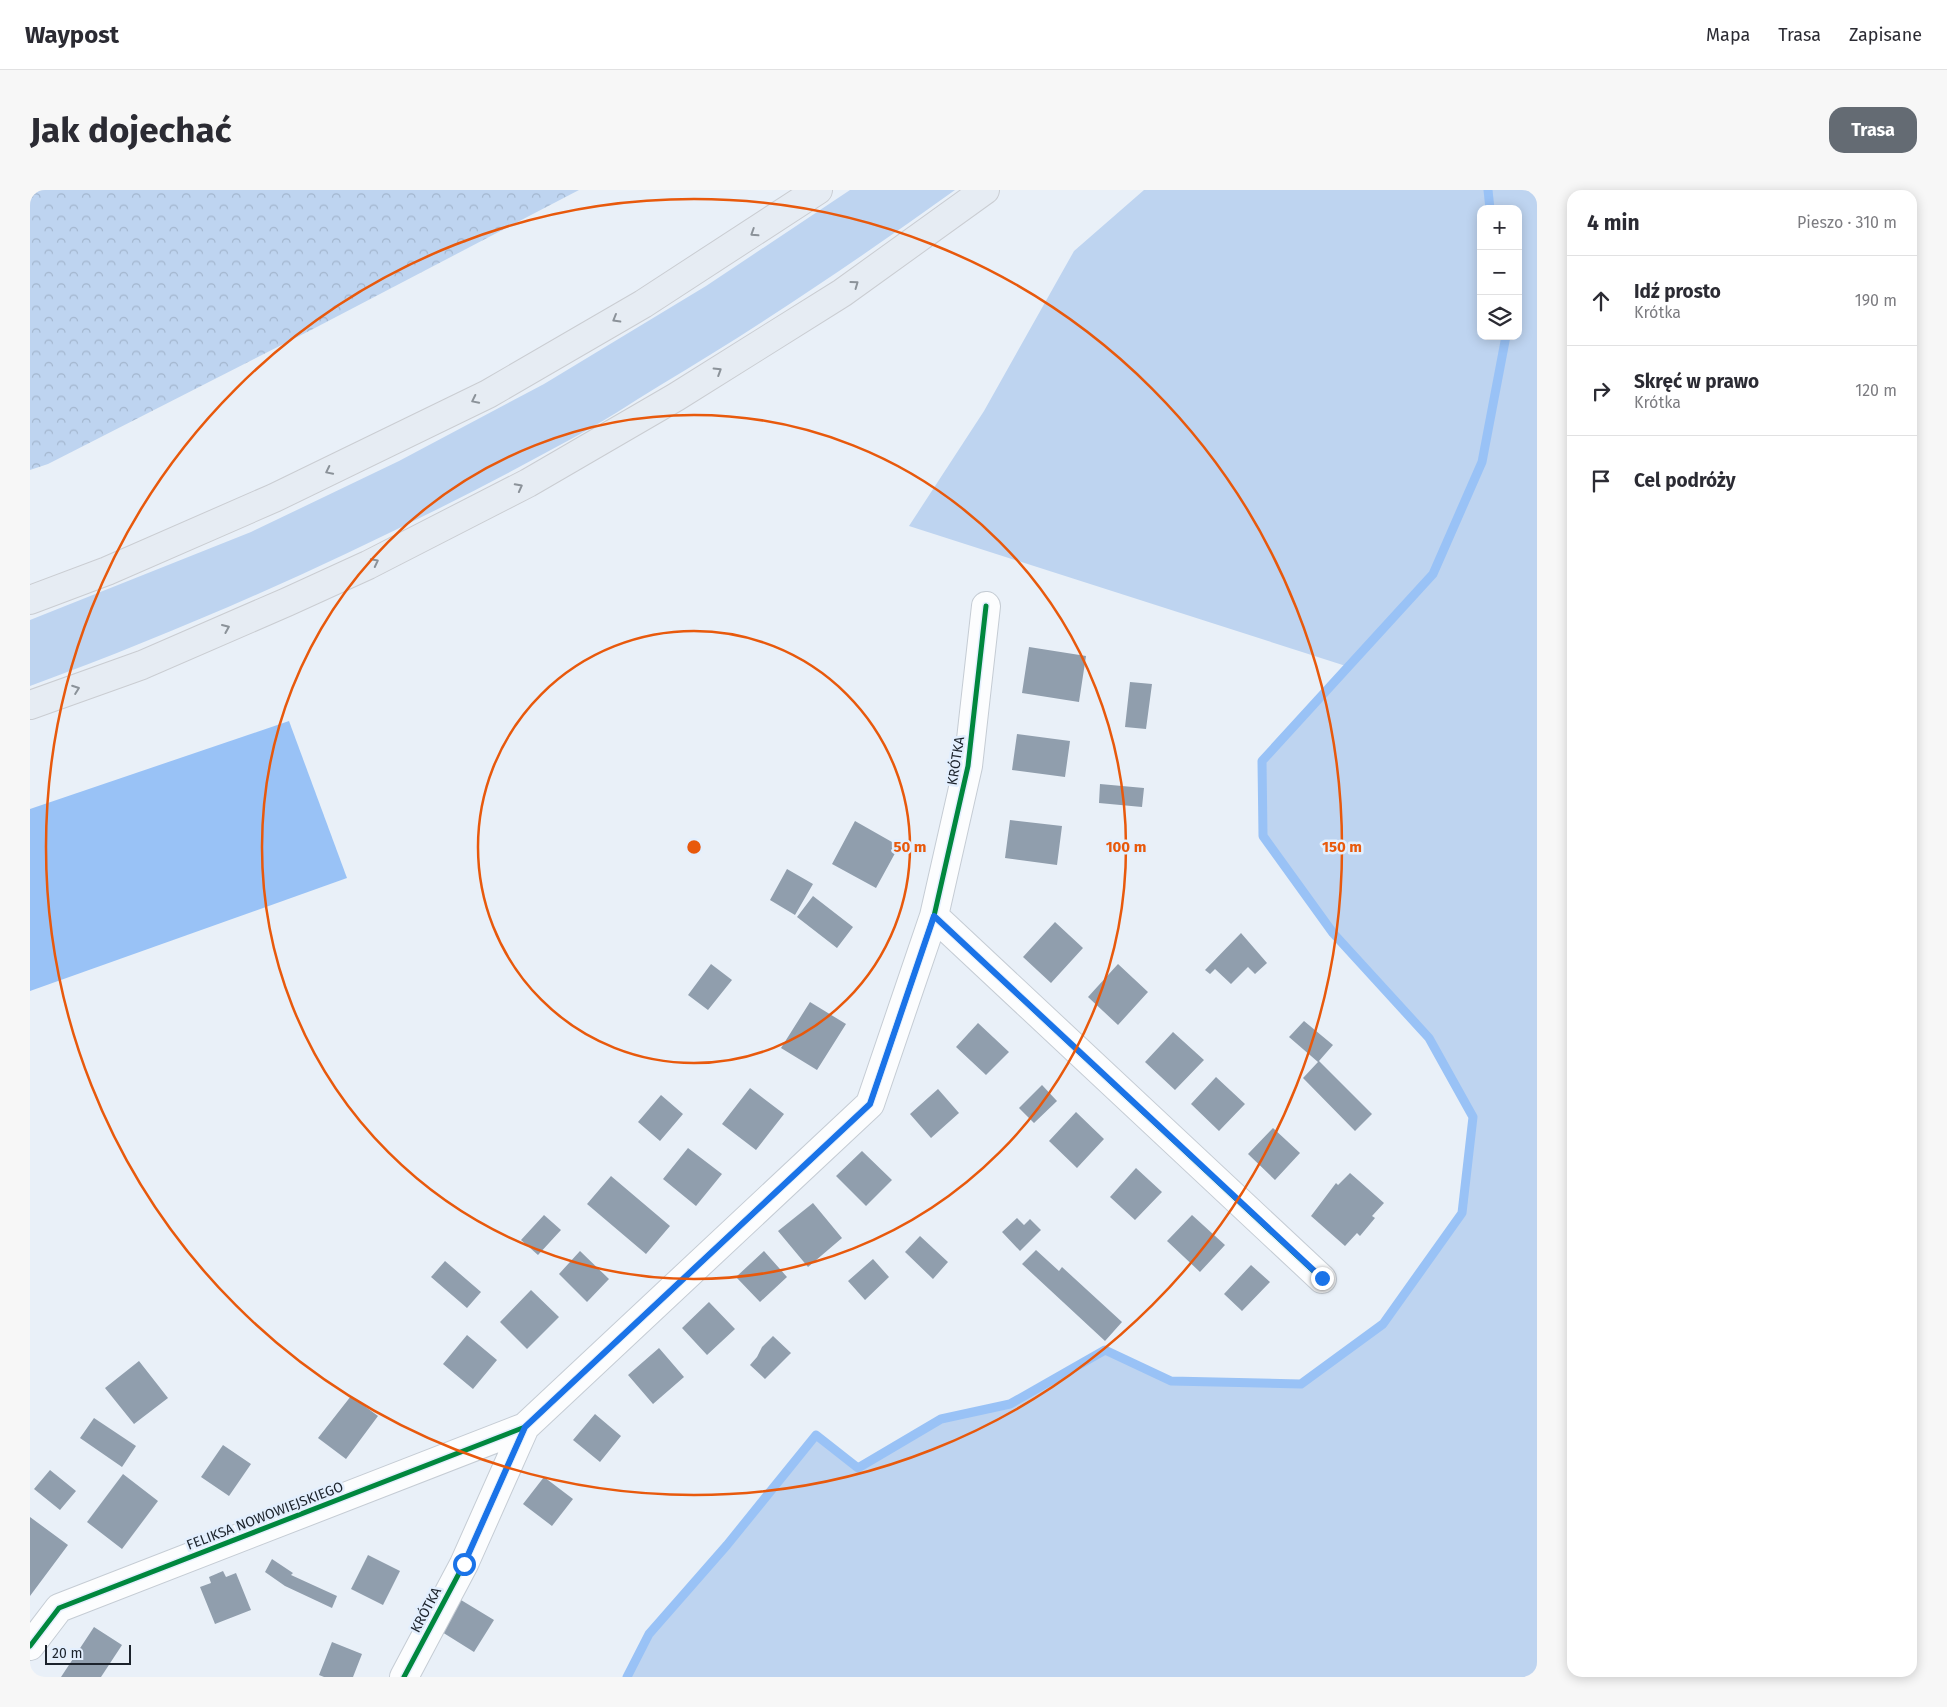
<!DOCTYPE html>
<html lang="pl">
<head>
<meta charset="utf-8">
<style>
  :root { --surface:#fff; --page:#f7f7f7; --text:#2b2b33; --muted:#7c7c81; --line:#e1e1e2; --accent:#646b73 }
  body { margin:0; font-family:"Fira Sans",sans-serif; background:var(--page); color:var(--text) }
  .controls { position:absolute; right:15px; top:15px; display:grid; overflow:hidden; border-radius:10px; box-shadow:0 2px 12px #0003 }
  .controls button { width:45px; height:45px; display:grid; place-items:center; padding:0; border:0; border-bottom:1px solid var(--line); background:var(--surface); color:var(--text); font:25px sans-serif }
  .scale { position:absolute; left:15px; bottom:12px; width:86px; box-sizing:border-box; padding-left:5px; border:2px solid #1c232c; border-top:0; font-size:14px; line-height:18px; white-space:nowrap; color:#1c232c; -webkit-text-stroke:4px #e3effe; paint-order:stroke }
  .stop { position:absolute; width:15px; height:15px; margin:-11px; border:4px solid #1a73e8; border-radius:50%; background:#fff }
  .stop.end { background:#1a73e8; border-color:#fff; box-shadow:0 1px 5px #0008 }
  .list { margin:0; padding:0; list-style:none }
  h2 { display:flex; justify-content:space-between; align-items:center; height:65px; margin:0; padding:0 20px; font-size:21px }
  h2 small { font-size:16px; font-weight:400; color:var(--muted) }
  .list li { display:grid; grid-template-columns:32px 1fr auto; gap:15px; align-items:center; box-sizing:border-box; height:90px; padding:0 20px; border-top:1px solid var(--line) }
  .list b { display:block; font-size:19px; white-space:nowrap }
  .list p { margin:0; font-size:16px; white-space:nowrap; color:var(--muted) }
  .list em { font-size:16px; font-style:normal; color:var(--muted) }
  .icon { flex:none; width:28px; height:28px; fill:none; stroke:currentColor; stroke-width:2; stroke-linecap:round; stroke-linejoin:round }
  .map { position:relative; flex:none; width:1507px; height:1487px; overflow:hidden; border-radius:15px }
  header { display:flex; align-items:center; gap:30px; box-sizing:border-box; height:70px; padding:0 25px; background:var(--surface); border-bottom:1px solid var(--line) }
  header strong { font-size:24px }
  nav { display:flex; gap:28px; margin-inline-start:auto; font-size:18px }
  .intro { display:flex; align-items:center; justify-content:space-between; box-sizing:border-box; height:120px; padding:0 30px }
  h1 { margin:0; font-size:35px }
  .button { padding:12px 22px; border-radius:15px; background:var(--accent); color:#fff; font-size:18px; font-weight:700 }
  main { display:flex; gap:30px; padding:0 30px }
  aside { flex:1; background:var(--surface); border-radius:15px; box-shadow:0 2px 12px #0003 }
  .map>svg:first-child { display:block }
</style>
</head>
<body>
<header>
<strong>Waypost</strong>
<nav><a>Mapa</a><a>Trasa</a><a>Zapisane</a></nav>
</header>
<div class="intro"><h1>Jak dojechać</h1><a class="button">Trasa</a></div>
<main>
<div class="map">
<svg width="1507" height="1487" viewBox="0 0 1507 1487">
  <defs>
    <pattern id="forest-crowns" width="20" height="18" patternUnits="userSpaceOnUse" patternTransform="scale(1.25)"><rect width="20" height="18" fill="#bed4f0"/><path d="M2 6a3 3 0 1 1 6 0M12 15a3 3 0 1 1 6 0" fill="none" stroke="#a3b6ce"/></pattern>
  </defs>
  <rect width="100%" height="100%" fill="#e9f0f8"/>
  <path fill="#bed4f0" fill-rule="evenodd" d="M820,0H925C829,69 731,135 629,196C601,213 573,232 543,248C368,344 188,427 0,496V430L221,342L369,271L514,194L676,96Z
    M1114,0H1507V1487H597L619,1444L697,1355L786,1245L828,1278L911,1229L980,1214L1075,1160L1141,1191L1271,1194L1353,1134L1432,1023L1443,926L1399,848L1303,743L1233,646L1232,571L1319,477L879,336L954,221L1044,61ZM1451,19H1488V146H1451Z"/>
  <path fill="url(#forest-crowns)" d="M0,0H549L283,139L18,274L0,280Z"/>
  <path fill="#99c2f6" d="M259,531L317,688L0,801V619Z"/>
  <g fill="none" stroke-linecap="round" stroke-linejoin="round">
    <path stroke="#99c2f6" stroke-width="9" d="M1458,0L1460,19
      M597,1487L619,1444L697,1355L786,1245L828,1278L911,1229L980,1214L1075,1160L1141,1191L1271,1194L1353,1134L1432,1023L1443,927L1399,848L1303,743L1233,646L1232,571L1403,384L1452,272L1476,146"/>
  </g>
  <path fill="#909ead" d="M999,457L1056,466L1049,512L992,503Z
    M1100,492L1122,494L1116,539L1095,537Z
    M987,544L1040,551L1035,587L982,580Z
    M1070,594L1114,598L1112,617L1069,613Z
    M980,630L1032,636L1027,675L975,668Z
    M825,631L869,656L846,698L802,674Z
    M757,679L783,694L765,725L740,710Z
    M783,706L823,737L807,758L767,727Z
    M1025,732L1053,758L1021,793L993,767Z
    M1211,743L1237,773L1225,784L1218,777L1201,794L1185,779L1180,784L1175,780Z
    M681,774L702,790L678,820L658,805Z
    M1088,774L1118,802L1088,835L1058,807Z
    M780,812L816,834L787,880L751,858Z
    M1274,831L1303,855L1289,871L1342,924L1325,941L1273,888L1288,872L1259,847Z
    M948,833L979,862L956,885L926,857Z
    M1143,842L1174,870L1145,900L1115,872Z
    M1186,887L1215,914L1189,941L1161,914Z
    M1012,895L1027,911L1004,933L989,918Z
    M720,898L754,924L726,960L692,934Z
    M908,899L929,923L901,948L880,924Z
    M631,905L653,924L630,951L608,932Z
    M1046,922L1074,949L1047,978L1019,951Z
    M1243,938L1270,963L1245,990L1218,964Z
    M658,958L692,984L666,1016L633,989Z
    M832,961L862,990L836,1016L806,986Z
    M1106,978L1132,1002L1105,1030L1080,1007Z
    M1320,983L1354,1013L1342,1026L1345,1028L1330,1046L1327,1043L1315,1056L1281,1026L1306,993L1308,995Z
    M581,986L640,1036L616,1064L557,1014Z
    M783,1013L812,1048L778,1077L748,1041Z
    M514,1025L531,1040L508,1065L491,1050Z
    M1162,1025L1195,1055L1170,1082L1137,1051Z
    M987,1028L994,1035L1000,1029L1011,1040L990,1061L972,1042Z
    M890,1046L918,1072L903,1089L875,1062Z
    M1006,1060L1029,1081L1032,1077L1092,1132L1075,1151L992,1074Z
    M550,1061L579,1089L557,1112L529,1084Z
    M734,1061L757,1087L730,1112L706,1087Z
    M843,1069L859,1087L835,1110L818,1091Z
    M415,1071L451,1102L437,1118L401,1087Z
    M1221,1075L1240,1092L1212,1121L1194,1104Z
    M501,1100L529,1127L497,1159L470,1132Z
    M679,1112L705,1139L677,1165L652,1138Z
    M437,1145L467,1170L443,1199L413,1174Z
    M743,1146L761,1163L735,1189L720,1175L727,1167L732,1157Z
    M629,1158L654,1187L623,1214L598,1185Z
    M109,1171L138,1208L104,1234L75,1198Z
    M321,1206L348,1226L316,1269L288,1248Z
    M565,1224L591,1246L570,1272L543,1250Z
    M64,1228L106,1256L92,1277L50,1248Z
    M193,1255L221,1274L199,1306L171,1287Z
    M20,1280L46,1301L30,1320L4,1299Z
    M93,1284L128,1311L92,1359L57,1332Z
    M514,1287L543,1309L522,1336L493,1314Z
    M0,1327L38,1355L0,1406Z
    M338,1365L370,1381L353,1415L321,1399Z
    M242,1369L263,1383L261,1385L307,1406L302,1418L255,1396L235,1382Z
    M193,1381L196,1387L206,1383L221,1420L185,1434L170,1397L181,1393L179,1387Z
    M431,1410L464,1430L444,1462L412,1442Z
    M64,1437L92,1455L71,1487H31Z
    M302,1452L332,1464L323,1487H294L289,1485Z"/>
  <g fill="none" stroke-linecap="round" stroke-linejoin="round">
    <g stroke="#c5ccd4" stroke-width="30">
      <path id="minor" d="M904,726L1292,1089
        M0,1456L29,1418L495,1237
        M374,1487L434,1374L495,1237L840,914L904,726L938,576L956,416"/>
    </g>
    <g stroke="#cacdd2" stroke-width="30">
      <path id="highway" d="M0,410L77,381L244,308L458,204L613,114L788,0
        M0,515L112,475L257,412L338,375L498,293L646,207L812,103L955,0"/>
    </g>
    <use href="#minor" stroke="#fcfdfe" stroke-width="28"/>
    <use href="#highway" stroke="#e6ecf3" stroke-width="28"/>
    <g stroke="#e3effe" stroke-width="8">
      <path id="cycleway" d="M904,726L1292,1089
        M0,1456L29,1418L495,1237
        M374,1487L434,1374L495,1237L840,914L904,726L938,576L956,416"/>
    </g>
    <use href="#cycleway" stroke="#00873e" stroke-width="5"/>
  </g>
  <defs><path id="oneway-chevron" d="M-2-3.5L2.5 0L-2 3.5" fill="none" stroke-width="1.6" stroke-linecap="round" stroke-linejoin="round" transform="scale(1.25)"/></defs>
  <g stroke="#8b9299">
    <use href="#oneway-chevron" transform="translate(724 43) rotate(147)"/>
    <use href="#oneway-chevron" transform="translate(825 94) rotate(-36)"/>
    <use href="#oneway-chevron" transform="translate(586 129) rotate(150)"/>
    <use href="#oneway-chevron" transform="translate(688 181) rotate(-32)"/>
    <use href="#oneway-chevron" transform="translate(445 210) rotate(154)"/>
    <use href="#oneway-chevron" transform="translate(299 281) rotate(154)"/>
    <use href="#oneway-chevron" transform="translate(489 297) rotate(-28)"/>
    <use href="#oneway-chevron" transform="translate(345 372) rotate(-27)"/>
    <use href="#oneway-chevron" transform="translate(196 438) rotate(-23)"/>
    <use href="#oneway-chevron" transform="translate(46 499) rotate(-20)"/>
  </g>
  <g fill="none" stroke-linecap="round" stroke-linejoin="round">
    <path stroke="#1a73e8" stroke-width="6" d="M434,1374L495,1237L840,914L904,726L1292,1088"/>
  </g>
  <g fill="none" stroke="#e8590c" stroke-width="2.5">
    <circle cx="664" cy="657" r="216"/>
    <circle cx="664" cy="657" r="432"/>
    <circle cx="664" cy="657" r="648"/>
  </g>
  <g text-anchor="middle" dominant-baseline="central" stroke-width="5" stroke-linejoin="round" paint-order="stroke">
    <g font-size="14" fill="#1c232c" stroke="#e3effe">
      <text transform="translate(926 571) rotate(-81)">KRÓTKA</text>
      <text transform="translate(235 1326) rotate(-21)">FELIKSA NOWOWIEJSKIEGO</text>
      <text transform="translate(396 1420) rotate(-62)">KRÓTKA</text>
    </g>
  </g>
  <circle cx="664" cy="657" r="8" fill="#e8590c" stroke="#e3effe" stroke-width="2.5"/>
  <g font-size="15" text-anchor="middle" font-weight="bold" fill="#e8590c" stroke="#e3effe" stroke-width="5" stroke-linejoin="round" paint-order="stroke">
    <text x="880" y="662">50 m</text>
    <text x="1096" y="662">100 m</text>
    <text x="1312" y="662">150 m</text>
  </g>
</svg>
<div class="controls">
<button>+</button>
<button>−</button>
<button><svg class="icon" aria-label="layers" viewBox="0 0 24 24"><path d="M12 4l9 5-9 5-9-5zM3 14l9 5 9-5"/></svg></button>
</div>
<div class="scale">20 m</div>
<div class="stop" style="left:434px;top:1374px"></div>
<div class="stop end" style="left:1292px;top:1088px"></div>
</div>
<aside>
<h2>4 min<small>Pieszo · 310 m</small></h2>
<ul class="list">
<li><svg class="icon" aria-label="ahead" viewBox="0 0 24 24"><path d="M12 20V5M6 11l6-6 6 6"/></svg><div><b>Idź prosto</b><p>Krótka</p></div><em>190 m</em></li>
<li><svg class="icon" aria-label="right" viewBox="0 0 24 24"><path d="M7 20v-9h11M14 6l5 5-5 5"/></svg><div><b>Skręć w prawo</b><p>Krótka</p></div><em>120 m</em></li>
<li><svg class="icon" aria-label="arrive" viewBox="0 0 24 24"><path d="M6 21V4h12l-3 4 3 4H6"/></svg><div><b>Cel podróży</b></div></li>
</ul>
</aside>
</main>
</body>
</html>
